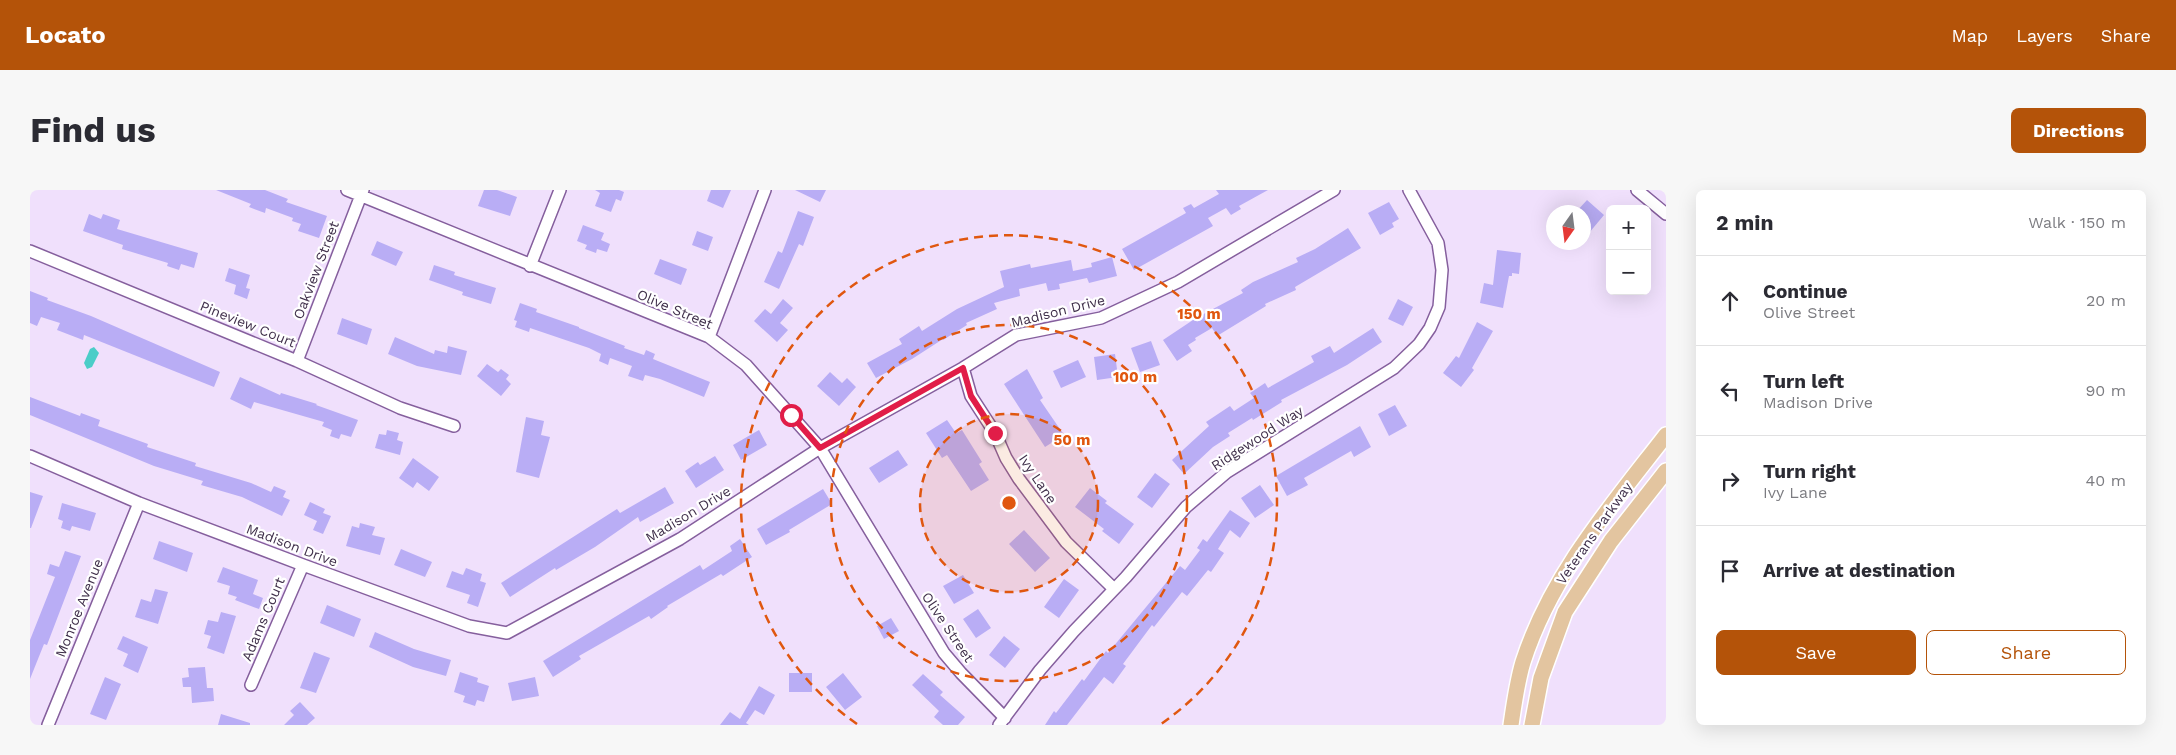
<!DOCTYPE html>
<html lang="en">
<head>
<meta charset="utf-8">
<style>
  :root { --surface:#fff; --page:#f7f7f7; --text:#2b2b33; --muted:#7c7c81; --line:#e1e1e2; --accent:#b45309 }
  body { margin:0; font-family:"Work Sans",sans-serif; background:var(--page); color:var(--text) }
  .controls { position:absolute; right:15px; top:15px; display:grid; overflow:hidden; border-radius:8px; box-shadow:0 5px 20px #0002 }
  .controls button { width:45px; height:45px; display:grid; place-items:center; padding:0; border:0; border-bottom:1px solid var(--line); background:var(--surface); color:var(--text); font:25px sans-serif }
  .compass { position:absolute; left:1516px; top:15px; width:45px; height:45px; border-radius:50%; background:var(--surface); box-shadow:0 5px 20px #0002; rotate:194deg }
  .stop { position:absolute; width:15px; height:15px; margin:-11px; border:4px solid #e11d48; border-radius:50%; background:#fff }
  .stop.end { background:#e11d48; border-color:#fff; box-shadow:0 1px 5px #0008 }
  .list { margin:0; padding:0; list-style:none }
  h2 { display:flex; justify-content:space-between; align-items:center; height:65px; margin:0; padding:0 20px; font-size:21px }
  h2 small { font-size:16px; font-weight:400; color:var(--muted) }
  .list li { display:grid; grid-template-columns:32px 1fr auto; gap:15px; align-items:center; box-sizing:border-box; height:90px; padding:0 20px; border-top:1px solid var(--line) }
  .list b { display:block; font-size:19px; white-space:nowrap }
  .list p { margin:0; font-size:16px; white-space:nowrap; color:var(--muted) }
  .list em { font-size:16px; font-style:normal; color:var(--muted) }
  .actions { display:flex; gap:10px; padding:15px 20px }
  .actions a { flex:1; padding:11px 0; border:1px solid var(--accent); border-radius:8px; text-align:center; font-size:18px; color:var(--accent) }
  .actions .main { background:var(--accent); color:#fff }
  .icon { flex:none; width:28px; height:28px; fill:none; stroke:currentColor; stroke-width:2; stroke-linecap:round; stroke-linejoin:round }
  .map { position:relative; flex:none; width:1636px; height:535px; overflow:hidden; border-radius:8px }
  header { display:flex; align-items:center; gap:30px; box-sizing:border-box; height:70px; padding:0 25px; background:var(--accent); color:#fff }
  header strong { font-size:24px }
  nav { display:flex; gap:28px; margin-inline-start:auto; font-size:18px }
  .intro { display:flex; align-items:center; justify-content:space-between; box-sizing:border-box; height:120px; padding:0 30px }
  h1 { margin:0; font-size:35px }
  .button { padding:12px 22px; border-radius:8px; background:var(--accent); color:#fff; font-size:18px; font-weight:700 }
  main { display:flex; gap:30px; padding:0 30px }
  aside { flex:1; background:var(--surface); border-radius:8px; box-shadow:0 5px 20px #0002 }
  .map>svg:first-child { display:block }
</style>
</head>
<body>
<header>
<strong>Locato</strong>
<nav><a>Map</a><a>Layers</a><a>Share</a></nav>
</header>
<div class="intro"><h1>Find us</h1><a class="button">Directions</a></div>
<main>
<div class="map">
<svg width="1636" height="535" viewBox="0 0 1636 535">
  <rect width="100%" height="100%" fill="#f0e0fc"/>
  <path fill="#4bcdc8" d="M64,157L69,163L62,177L57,179L54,173L60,159Z"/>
  <path fill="#b9adf5" d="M186,0H235L258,9L256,12L297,26L289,48L268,41L271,34L262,31L263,28L236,18L235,23L219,17L221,14Z
    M454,0H467L487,7L480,26L448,16Z
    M565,0H589L594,2L591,11L586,9L581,22L565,16L570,3Z
    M681,0H701L693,18L677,11Z
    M765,0H796L790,12Z
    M1186,0H1238L1209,16L1211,19L1201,25L1196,18L1178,28L1183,36L1104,80L1092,59L1156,23L1153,18L1161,14L1164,18L1189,4Z
    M1557,10L1574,25L1554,49V22H1546Z
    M1359,12L1369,29L1362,33L1364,37L1350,45L1338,23Z
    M768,21L784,27L773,56L769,54L749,99L734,92L748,61L752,63Z
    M59,24L71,29L73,24L90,30L87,39L168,63L164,78L151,74L149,80L137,76L138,73L92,59L93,55L53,41Z
    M553,35L574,43L571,50L580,54L577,62L567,59L566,63L555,59L557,55L547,51Z
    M1318,38L1331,58L1265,97L1266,100L1235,114L1236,116L1187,146L1182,138L1165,148L1166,150L1158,155L1162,161L1147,171L1133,150L1166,128L1213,103L1211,100L1223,92L1268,72L1266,68L1285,59Z
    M667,41L683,47L678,61L662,55Z
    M347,51L373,62L366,76L341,65Z
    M1467,60L1491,63L1489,84L1482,83V86H1479L1473,118L1450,113L1454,93L1463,95Z
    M1082,67L1087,86L1059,93L1057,88L1029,94L1030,99L1018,101L1016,93L989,99L990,106L964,113L967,119L936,133L937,135L913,150V149L882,169L846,188L837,173L872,154L869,149L889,136L892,141L927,119L974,97L970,81L1000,74L1001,78L1041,70L1043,81L1062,77L1061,73Z
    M630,69L657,79L651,95L624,84Z
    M404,75L425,82L424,85L466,98L461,114L432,105L433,102L399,90Z
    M199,78L220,85L216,98L220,99L217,109L204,104L206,95L195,91Z
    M0,101L18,108L17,110L61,126L190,182L184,197L54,145L53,150L27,140L30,133L11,127L7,136L0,133Z
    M753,109L763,118L750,133L758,140L747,152L724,131L735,119L741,124Z
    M1368,109L1383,117L1373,136L1358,129Z
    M490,113L507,119L506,122L549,137V138L595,156L594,158L614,165L616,160L625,164L623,169L680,192L674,207L630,189L615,185L613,191L598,186L602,176L580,168L578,175L569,171L571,164L559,158L500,138L499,142L485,137L487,131L484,130Z
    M312,128L342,139L337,155L307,144Z
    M1447,132L1463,141L1442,178L1444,180L1431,197L1413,183L1426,166L1429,168Z
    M1343,138L1352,152L1317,175L1251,210L1252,212L1223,230L1222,228L1198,243L1200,246L1183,257L1154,284L1142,270L1179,236L1176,232L1200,216L1204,221L1224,208L1220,203L1235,193L1238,198L1284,172L1281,166L1300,156L1304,163Z
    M365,147L404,164L405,160L417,163L418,156L437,161L431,185L387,176L358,164Z
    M1121,151L1130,175L1110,182L1101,158Z
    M1085,164L1088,187L1067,190L1064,167Z
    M1048,170L1056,187L1031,198L1023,181Z
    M457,174L468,182L471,179L479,185L476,189L481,194L471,206L447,186Z
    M997,179L1013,208L1010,210L1034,245L1015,257L974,194Z
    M800,182L812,193L817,188L826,197L809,216L787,196Z
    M210,187L250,205L251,203L287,214L286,215L328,230L321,247L311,244L309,249L300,246L302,240L292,236L294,232L224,212L221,219L200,209Z
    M0,207L50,226L51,223L70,230L68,236L118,254L117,257L166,273L165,276L221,293L241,302L244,296L256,301L253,307L260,310L252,326L212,307L171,295L173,291L124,276L0,225Z
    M1365,215L1377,236L1359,246L1348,224Z
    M496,227L514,231L511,245L520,247L509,288L486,282Z
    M917,230L926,243L932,240L952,272L949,274L959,290L941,301L917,265L912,268L896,243Z
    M1330,236L1341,257L1324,267L1321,261L1274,288L1278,295L1257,306L1246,286Z
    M357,240L369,243L367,250L373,252L370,265L345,258L349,244L356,245Z
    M729,240L737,255L711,270L703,255Z
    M868,260L878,275L849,293L839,278Z
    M685,266L694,280L666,298L655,281L668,272L670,275Z
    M383,268L409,287L399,301L387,292L383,298L369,288Z
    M1125,283L1140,294L1122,318L1107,307Z
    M1230,295L1244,315L1225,328L1211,308Z
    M635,297L644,313L610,332L608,327L565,357L526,380L525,378L480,407L471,393L587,319L590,323Z
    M1060,298L1077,311L1075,313L1104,334L1089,354L1072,341L1074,339L1045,317Z
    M793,299L802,314L759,340L760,342L736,355L727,339Z
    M0,302L13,306L1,338H0Z
    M280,312L295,319L293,323L301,326L293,344L283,340L287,331L274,325Z
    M32,313L66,323L60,341L42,336L40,341L31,338L33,331L28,329Z
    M1200,320L1220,333L1210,348L1200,340L1188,359L1194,363L1181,382L1178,380L1157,406L1152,402L1124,437L1122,435L1093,474L1096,476L1083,494L1074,487L1037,535H1015L1024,521L1026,523L1052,489L1054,491L1076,461L1078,463L1150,376L1155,380L1170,360L1167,358L1173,349L1177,352Z
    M330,333L345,337L342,345L355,348L350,365L316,356L322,336L329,338Z
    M994,340L1020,368L1005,382L979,354Z
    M710,349L722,367L693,386L691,384L637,416L638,417L621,429L619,426L549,466L551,469L523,487L513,471L670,375L673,380L702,361L700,356Z
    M129,351L163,363L157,382L123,369Z
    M371,359L402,372L395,387L364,375Z
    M35,361L51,366L17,455L14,454L0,489V450L25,387L17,384L20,374L29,377Z
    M193,377L228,390L223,404L233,408L229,419L205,410L207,407L198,404L200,396L187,392Z
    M436,378L452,384L450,391L456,393L448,417L437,413L440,405L416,397L422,381L433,385Z
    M933,385L944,403L924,414L913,396Z
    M1034,389L1049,400L1029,428L1014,417Z
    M125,399L138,402L128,434L105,427L111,409L121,412Z
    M297,415L331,429L324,447L290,433Z
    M948,419L961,438L946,448L933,429Z
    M191,422L206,426L194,464L177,458L181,446L174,444L178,430L188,432Z
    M861,428L869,441L854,449L847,436Z
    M345,442L384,459L421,470L416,486L383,477L339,457Z
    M93,446L118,457L108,483L93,476L98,464L87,459Z
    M974,446L990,459L975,478L959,465Z
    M284,462L300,468L286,503L270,498Z
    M175,477L177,498H183L184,511L162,513L161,497H153L152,488L159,487L158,478Z
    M430,482L448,488L447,492L459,496L454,512L447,510L445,516L433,512L435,506L424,502Z
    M759,483H782V502H759Z
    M813,483L832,507L815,520L796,497Z
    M893,484L913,502L910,505L935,527L928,535H913L904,527L909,521L882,495Z
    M75,487L91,494L76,530L60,524Z
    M505,487L509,506L482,511L478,493Z
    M729,496L745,505L734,525L725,520L716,533L719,535H690L700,522L710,529Z
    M270,512L285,528L277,535H254L264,525L260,521Z
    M191,524L220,533V535H188Z"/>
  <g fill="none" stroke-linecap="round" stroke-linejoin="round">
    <g stroke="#855f9d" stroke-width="14">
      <path id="minor" d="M317,0L679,147L716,175L790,258L914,463L931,483L975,528
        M1607,0L1636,24
        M0,61L267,171L370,218L424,236
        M500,76L530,0
        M679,147L735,0
        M267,171L333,0
        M933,178L941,206L965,243L976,268L989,289L1036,352L1084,399
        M0,266L109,313L273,375L439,436L477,443L650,349L790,258L933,178L986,145L1071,128L1148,92L1304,0
        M221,495L273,375
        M18,535L109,313
        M969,535L1010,480L1044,441L1096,387L1156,317L1197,282L1364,178L1389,154L1400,138L1409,117L1412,80L1408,53L1379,0"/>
    </g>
    <g stroke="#fff" stroke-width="18">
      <path id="major" d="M1481,535C1484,514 1487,492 1493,472C1521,385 1581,316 1636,245
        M1502,535L1511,488L1535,422L1581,351L1636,281"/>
    </g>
    <use href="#minor" stroke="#fff" stroke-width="11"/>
    <use href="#major" stroke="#e3c5a0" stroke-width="15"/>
  </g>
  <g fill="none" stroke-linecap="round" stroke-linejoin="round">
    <path stroke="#e11d48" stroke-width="6" d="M761,225L790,258L933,178L941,206L965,243"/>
  </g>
  <circle cx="979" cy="313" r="89" fill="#e0570f" fill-opacity=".12"/>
  <g fill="none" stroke="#e0570f" stroke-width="2.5" stroke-dasharray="9 6">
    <circle cx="979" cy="313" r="89"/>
    <circle cx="979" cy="313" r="178"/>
    <path d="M827 534A268 268 0 1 1 1131 534"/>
  </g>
  <g text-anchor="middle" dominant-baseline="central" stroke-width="4.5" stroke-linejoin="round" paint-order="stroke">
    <g font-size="14" fill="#40304b" stroke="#fff">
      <text transform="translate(286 80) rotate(-69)">Oakview Street</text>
      <text transform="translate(645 119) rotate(23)">Olive Street</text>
      <text transform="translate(1028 121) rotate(-14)">Madison Drive</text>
      <text transform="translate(218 134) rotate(22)">Pineview Court</text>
      <text transform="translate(1227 248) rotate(-33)">Ridgewood Way</text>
      <text transform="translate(1008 289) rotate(56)">Ivy Lane</text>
      <text transform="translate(658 324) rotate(-31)">Madison Drive</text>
      <text transform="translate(1564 343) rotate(-55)">Veterans Parkway</text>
      <text transform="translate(262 355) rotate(21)">Madison Drive</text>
      <text transform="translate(49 418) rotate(-68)">Monroe Avenue</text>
      <text transform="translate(233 429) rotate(-67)">Adams Court</text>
      <text transform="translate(918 437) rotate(56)">Olive Street</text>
    </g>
  </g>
  <circle cx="979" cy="313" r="8" fill="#e0570f" stroke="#fff" stroke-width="2.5"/>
  <g font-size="15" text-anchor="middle" font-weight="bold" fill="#e0570f" stroke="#fff" stroke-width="4.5" stroke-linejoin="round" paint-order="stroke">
    <text x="1169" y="129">150 m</text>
    <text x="1105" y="192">100 m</text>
    <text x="1042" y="255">50 m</text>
  </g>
</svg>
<div class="controls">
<button>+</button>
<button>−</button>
</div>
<svg class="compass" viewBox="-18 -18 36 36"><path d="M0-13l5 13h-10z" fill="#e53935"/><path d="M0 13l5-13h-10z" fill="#7c7c81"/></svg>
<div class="stop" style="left:761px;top:225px"></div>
<div class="stop end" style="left:965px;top:243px"></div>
</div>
<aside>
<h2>2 min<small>Walk · 150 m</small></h2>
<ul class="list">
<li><svg class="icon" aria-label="ahead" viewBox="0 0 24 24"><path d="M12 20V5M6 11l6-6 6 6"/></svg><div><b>Continue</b><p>Olive Street</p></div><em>20 m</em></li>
<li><svg class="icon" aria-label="left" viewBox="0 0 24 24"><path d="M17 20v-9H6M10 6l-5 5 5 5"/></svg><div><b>Turn left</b><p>Madison Drive</p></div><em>90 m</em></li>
<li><svg class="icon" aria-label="right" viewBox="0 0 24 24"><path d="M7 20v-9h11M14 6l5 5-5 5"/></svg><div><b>Turn right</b><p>Ivy Lane</p></div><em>40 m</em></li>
<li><svg class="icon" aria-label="arrive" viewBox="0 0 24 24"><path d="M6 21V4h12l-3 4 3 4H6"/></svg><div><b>Arrive at destination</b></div></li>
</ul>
<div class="actions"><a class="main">Save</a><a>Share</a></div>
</aside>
</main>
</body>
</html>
